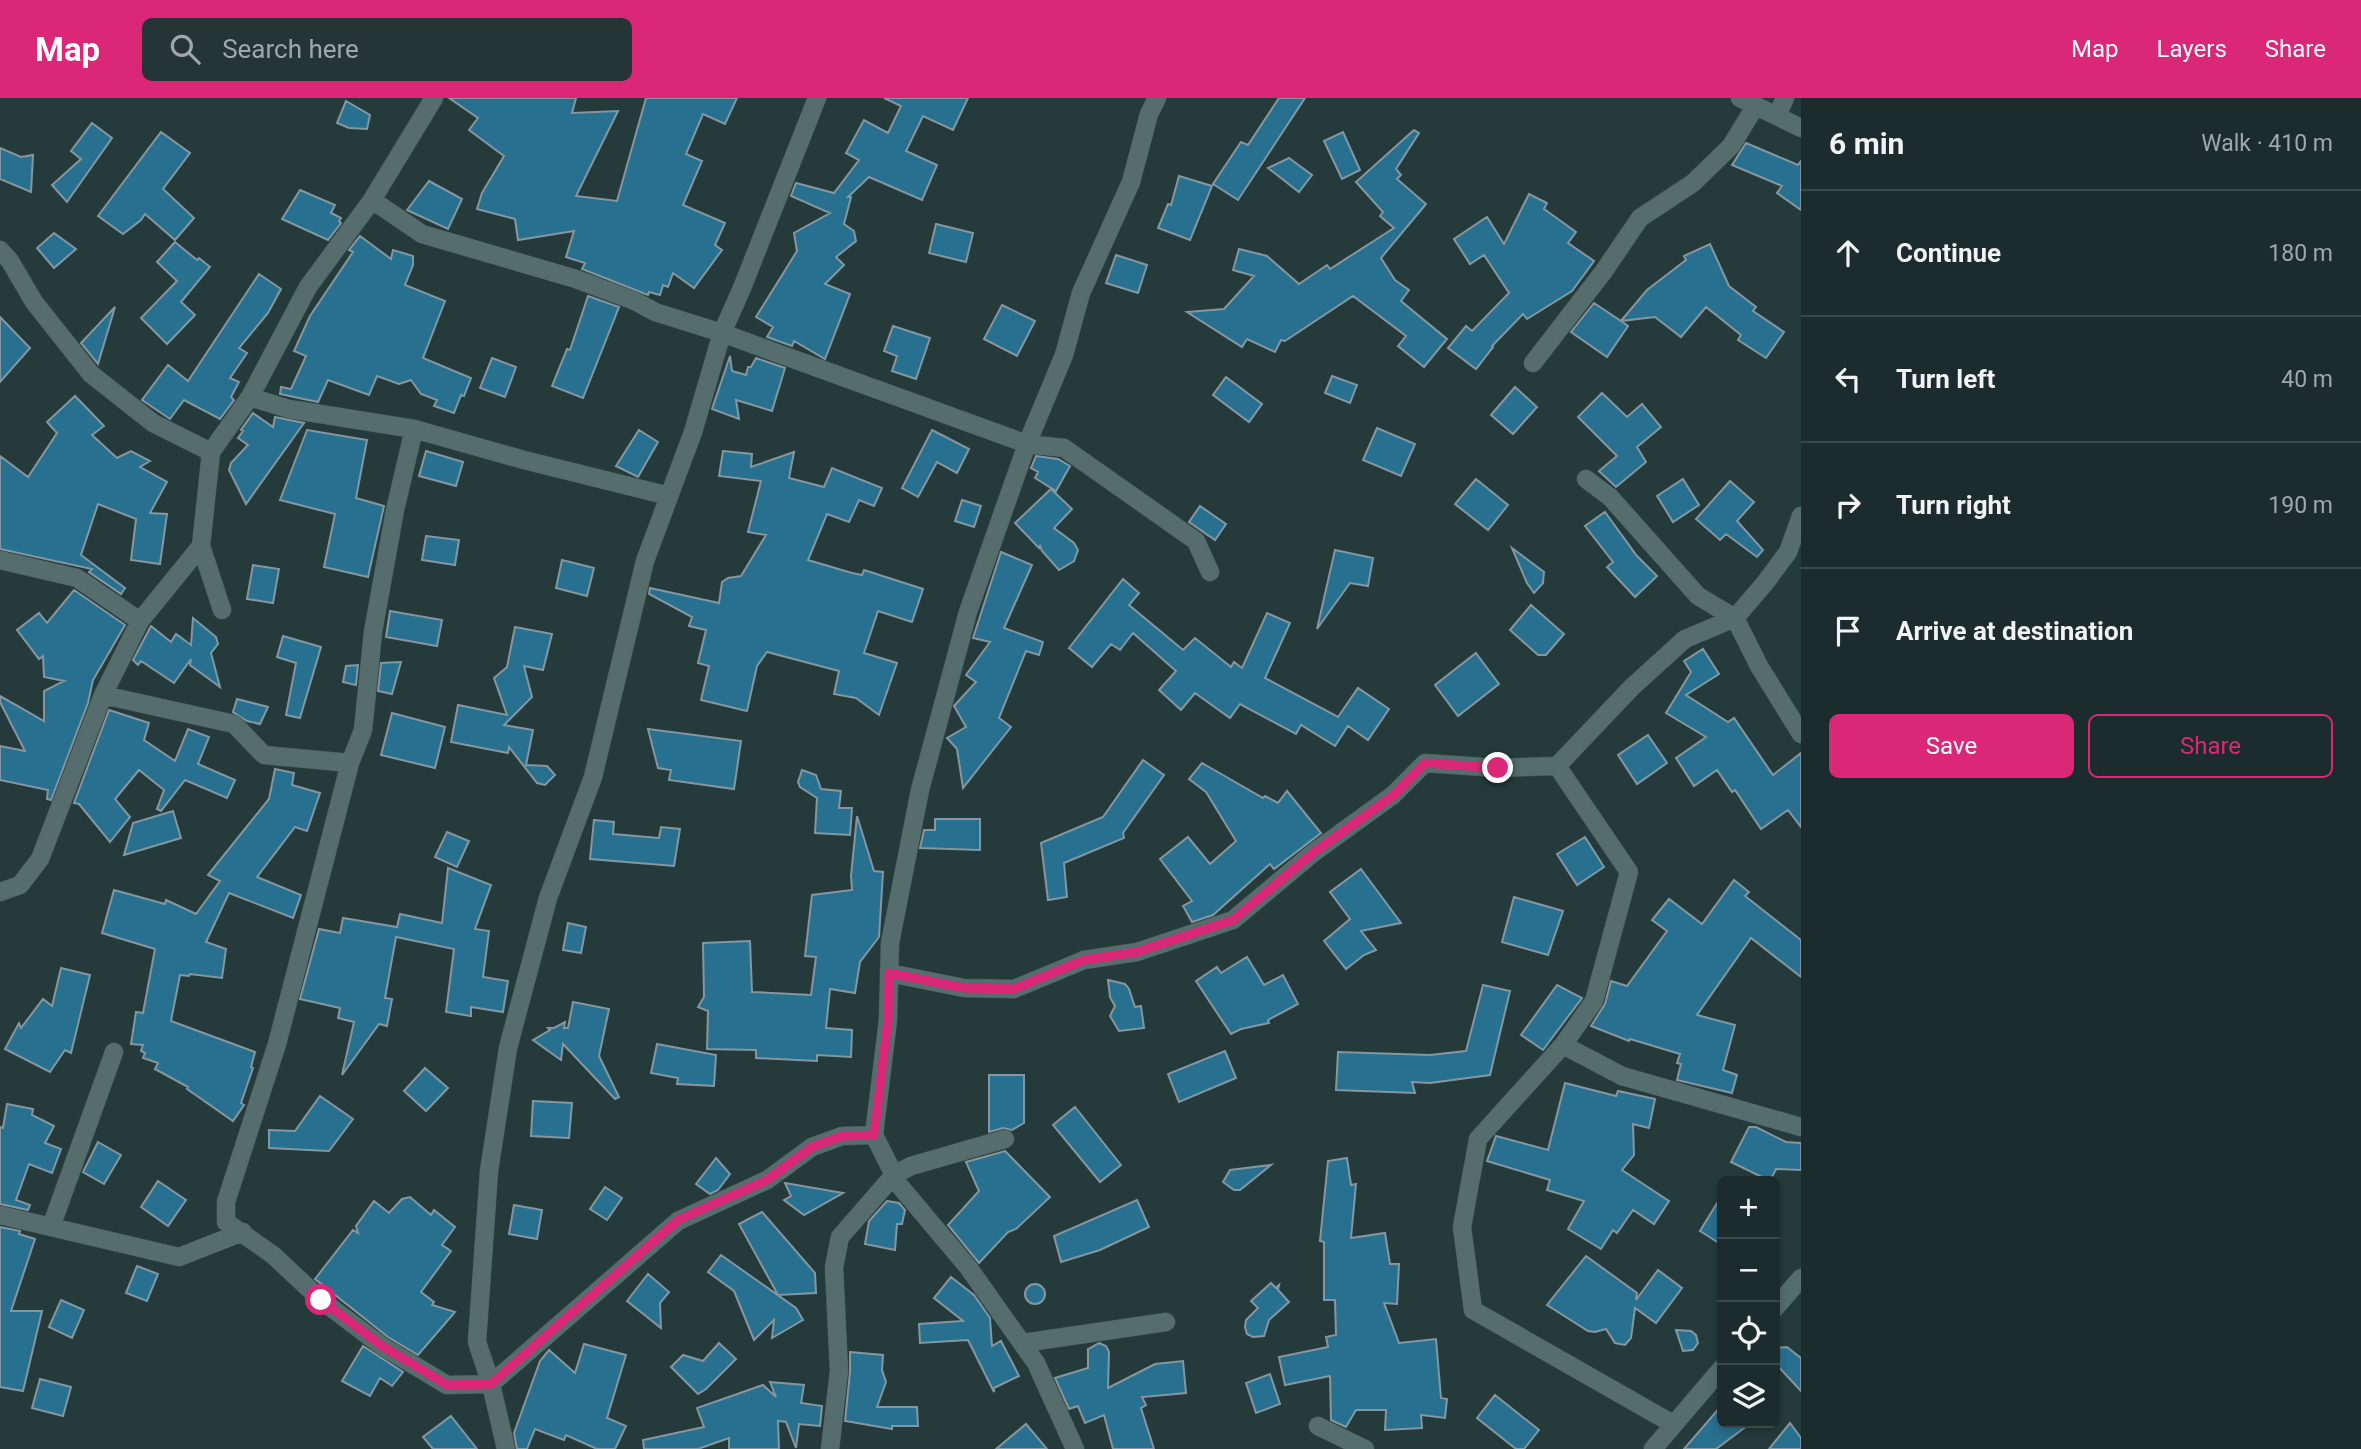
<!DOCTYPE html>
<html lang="en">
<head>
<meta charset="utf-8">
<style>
  :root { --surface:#1c2c2c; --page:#253434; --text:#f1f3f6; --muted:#a0a7a9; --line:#3a4848; --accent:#db2777 }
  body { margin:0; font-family:Roboto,sans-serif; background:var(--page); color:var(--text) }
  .controls { position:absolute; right:21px; bottom:21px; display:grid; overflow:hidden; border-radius:10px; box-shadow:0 4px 10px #0003 }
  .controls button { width:63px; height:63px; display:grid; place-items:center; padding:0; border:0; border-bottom:2px solid var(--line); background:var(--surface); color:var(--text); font:35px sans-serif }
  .stop { position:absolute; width:21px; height:21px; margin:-16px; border:5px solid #db2777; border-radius:50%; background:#fff }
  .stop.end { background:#db2777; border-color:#fff; box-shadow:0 2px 7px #0008 }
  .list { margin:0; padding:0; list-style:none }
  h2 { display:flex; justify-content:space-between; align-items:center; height:91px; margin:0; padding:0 28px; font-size:30px }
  h2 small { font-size:23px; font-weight:400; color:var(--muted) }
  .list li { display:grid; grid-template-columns:46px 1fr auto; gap:21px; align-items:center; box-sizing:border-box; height:126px; padding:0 28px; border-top:2px solid var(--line) }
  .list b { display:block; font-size:26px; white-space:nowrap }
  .list em { font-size:23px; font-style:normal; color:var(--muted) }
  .actions { display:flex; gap:14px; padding:21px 28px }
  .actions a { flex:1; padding:16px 0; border:2px solid var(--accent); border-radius:10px; text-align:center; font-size:24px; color:var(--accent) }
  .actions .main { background:var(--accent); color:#fff }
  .icon { flex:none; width:38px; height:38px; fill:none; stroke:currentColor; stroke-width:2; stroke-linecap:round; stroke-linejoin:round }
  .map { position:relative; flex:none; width:1801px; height:1351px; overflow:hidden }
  header { display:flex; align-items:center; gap:42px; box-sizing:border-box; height:98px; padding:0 35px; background:var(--accent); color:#fff }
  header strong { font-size:33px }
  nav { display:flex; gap:38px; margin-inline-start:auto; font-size:24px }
  .search { width:490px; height:63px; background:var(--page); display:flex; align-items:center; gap:18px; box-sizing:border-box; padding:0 24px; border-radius:10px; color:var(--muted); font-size:26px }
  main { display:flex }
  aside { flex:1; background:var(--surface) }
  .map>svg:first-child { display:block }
</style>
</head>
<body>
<header>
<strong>Map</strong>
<div class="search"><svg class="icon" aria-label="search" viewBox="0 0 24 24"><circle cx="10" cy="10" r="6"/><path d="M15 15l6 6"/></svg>Search here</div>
<nav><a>Map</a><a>Layers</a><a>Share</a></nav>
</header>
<main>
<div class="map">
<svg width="1801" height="1351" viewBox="0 0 1801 1351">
  <rect width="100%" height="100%" fill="#253b3b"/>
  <path fill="#28708f" stroke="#8497a1" stroke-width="2" d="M449,0H576L572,15L618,13L576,98L617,103L646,0H737L725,26L703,16L686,56L702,63L683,107L725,125L715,147L722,152L694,190L673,175L668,189L663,187L660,197L649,194L648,197L582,171L585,165L566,159L574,133L518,142L515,121L477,111L482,95L504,58L469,32L478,20Z
    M884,0H968L953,32L923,18L906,53L937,67L922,102L869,79L848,99H851L844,126L854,133L856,143L836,159L844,167L825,186L850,196L825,261L794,243L792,248L767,239L773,229L756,219L797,153L794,135L830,115L791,98L796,85L834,95L859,62L846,55L864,22L888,35L901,8Z
    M1279,0H1305L1238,102L1213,86L1241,44L1248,47Z
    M346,3L370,17L367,31L349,30L337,25Z
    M92,25L112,40L67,104L52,87L81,61L71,53Z
    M1414,32L1419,35L1396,71L1401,77L1397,81L1426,106L1381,160L1395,182L1409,192L1401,203L1447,241L1424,269L1398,248L1406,238L1353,198L1285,243L1281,242L1275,254L1247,241L1242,249L1187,214L1224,211L1254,178L1233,172L1239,151L1267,158L1299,186L1327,167L1330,171L1394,130L1380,118L1383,114L1356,84Z
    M161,34L190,55L163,91L194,120L175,142L145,116L141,122L123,136L98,118Z
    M1343,34L1360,72L1342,81L1324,43Z
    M1746,45L1798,67L1801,63V112L1777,95L1782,88L1732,67Z
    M0,50L21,59L33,57L31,94L0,81Z
    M1289,60L1312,77L1299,94L1268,70Z
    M1179,78L1212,88L1190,142L1158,130L1168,106L1171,107Z
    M429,83L462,101L448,131L407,112Z
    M300,92L335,107L331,115L341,120L339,123L341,125L328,142L282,121Z
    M1529,96L1547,105L1544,111L1576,134L1568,145L1594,163L1572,193L1527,221L1523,216L1492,248L1493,249L1476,271L1448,250L1466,228L1472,233L1509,195L1484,157L1470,166L1454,141L1487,119L1504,146Z
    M936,126L973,135L966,164L929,155Z
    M54,135L76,151L54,170L37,150Z
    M360,138L391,161L393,152L413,158V167L405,187L445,203L423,260L471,280L464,298L461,297L454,315L434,308L437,302L421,296L411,282L399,286L377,278L369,297L328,282L318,304L280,296L281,289L291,291L306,258L294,253L310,218L353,154L349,152Z
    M175,144L197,162L199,160L210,169L181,204L195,217L167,246L141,220L177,183L157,164Z
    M1710,146L1729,188L1756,209L1753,213L1784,234L1766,260L1738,242L1741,237L1706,209L1681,239L1655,219L1621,223L1628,228L1607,259L1571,234L1594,205L1621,223L1647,192L1686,162L1684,158Z
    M1116,157L1147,167L1138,195L1106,185Z
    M259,176L281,191L268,215L239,250L247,255L230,280L239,284L231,299L234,302L220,321L184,302L170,321L142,302L168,267L188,283Z
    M588,198L619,209L583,300L552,288L567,251L570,252Z
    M1002,207L1035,223L1017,258L984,241Z
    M115,209L98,266L81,245Z
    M0,219L30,250L0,284Z
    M893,228L930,240L916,281L892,273L897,258L884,253Z
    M730,258L732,273L746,277L748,269H751L756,260L785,270L772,313L736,302L739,321L712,311Z
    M492,260L516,269L505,299L480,290Z
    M1332,278L1357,287L1350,305L1325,295Z
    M1226,279L1262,306L1249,324L1213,297Z
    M1515,289L1537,309L1513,336L1491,317Z
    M1602,295L1627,319L1642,306L1661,329L1637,349L1646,364L1616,389L1599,373L1617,358L1578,319Z
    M75,298L104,328L92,337L117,360L131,353L150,363L140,369L167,384L150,415L167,416L160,466L131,462L136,421L98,406L81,457L125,490L121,496L89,474L92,471L0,451V358L28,379L57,335L47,324Z
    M253,315L273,329L275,319L304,325L246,406L229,372L231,365L248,347L238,340L243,333L241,332Z
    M1377,330L1415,346L1401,378L1363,362Z
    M307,332L367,342L356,400L384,408L368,479L324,469L335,416L280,402Z
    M639,332L658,344L638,379L616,368Z
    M932,332L969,351L957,375L937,364L918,399L902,390Z
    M426,353L463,364L456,388L419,378Z
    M723,353L752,356L751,369L794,354L789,380L824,389L832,370L882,390L874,408L859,402L849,424L827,416L808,462L852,475L862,477L864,472L923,491L912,524L878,513L864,555L897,565L879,617L856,600L834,596L839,573L767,554L757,568L747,613L701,602L709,568L698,565L706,532L689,528L692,519L649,496L650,490L719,505L722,484L728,480L741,478L766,437L748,434L761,383L719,378Z
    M1036,358L1058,361L1070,368L1056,393L1035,380L1038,374L1031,370Z
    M1476,381L1508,407L1488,432L1455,406Z
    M1683,381L1699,407L1673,424L1657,398Z
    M1730,383L1754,404L1737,423L1763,452L1757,459L1726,436L1720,442L1696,421Z
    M1051,391L1072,411L1054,430L1074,445L1078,452L1074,463L1059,472L1042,453L1040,448L1039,450L1015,425Z
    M962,402L981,408L974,429L955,423Z
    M1200,408L1226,426L1215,442L1189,424Z
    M1605,414L1637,458L1657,478L1635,499L1607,469L1613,464L1585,428Z
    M426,438L459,442L455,467L422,462Z
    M1512,450L1544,474L1543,485L1534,495L1527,485Z
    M1335,452L1373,460L1368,488L1350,485L1317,531Z
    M1001,454L1032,467L1004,530L1043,544L1039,557L1026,553L999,620L1011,629L963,690L957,651L947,640L966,629L954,608L976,584L966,577L990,544L973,540Z
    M562,462L594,470L587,498L556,490Z
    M253,467L279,471L273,505L247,501Z
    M1123,481L1139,495L1129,507L1183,552L1195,540L1231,569L1234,564L1242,570L1267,515L1290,525L1265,580L1338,619L1358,590L1389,611L1368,642L1348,628L1335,648L1301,627L1296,636L1240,606L1230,620L1195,595L1181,612L1159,592L1176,573L1133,535L1120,552L1111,546L1092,569L1069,550Z
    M74,492L125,527L93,582L88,605L51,702L47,701L48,692L0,682V648L25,653L0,604V598L44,623V593L64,583L44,579L43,558L39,561L17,532L39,515L47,525Z
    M1531,507L1564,536L1546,557H1538L1510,532Z
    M390,513L442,522L437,548L386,539Z
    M193,520L216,539L218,546L211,555L220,589L190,567L191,561L174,585L141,563L138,567L133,562L151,528L171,544L176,536L191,547Z
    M515,529L552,536L543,572L524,568L532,599L504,627L533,632L526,667L547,668L555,677L545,687L537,685L509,649L508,655L451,644L458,607L507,617L494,580L507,569Z
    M283,538L321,549L300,620L286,617L296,565L277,559Z
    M1703,551L1719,576L1686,597L1728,624L1734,620L1773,677L1801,655V729L1788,712L1761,731L1735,692L1732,694L1717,672L1694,688L1676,660L1706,639L1666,615L1691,574L1684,563Z
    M1476,555L1499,586L1458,618L1435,587Z
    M401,564L392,596L378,593L381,565Z
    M358,567L356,587L343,584L346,568Z
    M237,601L268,609L260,626L247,623L233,614Z
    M109,612L149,625L144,642L175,663L188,631L209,639L198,666L235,682L227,700L185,682L161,713L157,711L164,692L139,672L115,701L130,719L110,744L79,706L74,705Z
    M392,615L445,629L435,670L381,657Z
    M648,631L741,643L734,691L669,682L671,672L658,670Z
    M1648,637L1667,665L1637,686L1618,657Z
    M1143,662L1164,677L1123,735L1124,740L1064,765L1067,799L1048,802L1041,745L1103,719Z
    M1202,665L1263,700L1265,698L1278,705L1287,693L1321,735L1274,771L1270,766L1213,817L1192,824L1183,808L1192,803L1160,761L1188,739L1210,766L1236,743L1206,694L1189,681Z
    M275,671L294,675L292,687L320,695L307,733L295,729L257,779L301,797L293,820L229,795L206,844L226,851L222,880L190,876L189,878L180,877L171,923L255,954L251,969L253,970L241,1005L244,1007L233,1023L187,991L188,989L155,971L158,965L143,960L145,955L141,953L143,947L131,946L136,914L143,915L155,851L102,835L114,792L165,806L166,802L196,816L220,783L208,777L269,701Z
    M802,672L816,677L821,691L841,693L839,710H852L850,737L815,735L817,700L800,689L798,684Z
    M173,713L181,740L124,757L133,725Z
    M857,718L874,773L883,774L879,839L860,864L855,895L830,891L826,930L852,932L851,959L817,957V963L756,960V952L707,951L708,913L698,909L704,899L703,845L750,843L752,894L811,897L816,859L805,858L812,797L852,792L851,778Z
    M935,721H980V752L920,750L924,732H935Z
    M594,722L614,724L613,736L659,740L661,729L680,731L674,768L590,761Z
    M447,734L469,743L457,769L435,759Z
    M1585,739L1604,769L1577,787L1557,756Z
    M448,770L491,787L475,831L489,833L483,879L508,883L503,914L471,909V918L446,914L454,851L396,839L385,900L392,901L387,928L379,926L342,977L354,924L338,920L340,910L300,901L319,831L340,835L343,820L397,829L400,816L442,825Z
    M1361,771L1401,825L1361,833L1376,852L1364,857L1346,871L1324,843L1350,821L1330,794Z
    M1734,782L1749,794L1745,798L1801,842V879L1751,840L1697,917L1735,927L1723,972L1737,977L1732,995L1677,982L1681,966L1677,965L1680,956L1630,941L1629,943L1591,928L1605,906L1611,883L1627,888L1667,833L1652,822L1669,801L1702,826Z
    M1514,799L1563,813L1548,857L1502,844Z
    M568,825L586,829L581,855L563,852Z
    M1247,859L1264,887L1283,877L1298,906L1268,922L1269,925L1241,931L1231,936L1196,883L1217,869L1221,875Z
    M61,870L90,877L71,955L65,952L50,974L5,951L19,925L21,930L43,901L52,908Z
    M1108,882L1125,886L1129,891L1135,909L1141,908L1144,930L1119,933L1110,918L1115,908L1110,899Z
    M1483,887L1510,893L1490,977L1430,985L1412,984L1415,995L1336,992L1338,954L1430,957L1466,953Z
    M1557,887L1582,900L1543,952L1521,937Z
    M573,904L609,911L599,958L619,999L615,1001L563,946L561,962L533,942L550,932L548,930H554L565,924L564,930H568Z
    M657,946L716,957L714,988L677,986L678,980L651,975Z
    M1225,953L1236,980L1179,1004L1168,976Z
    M425,970L448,990L426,1013L404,993Z
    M989,977H1024V1025L1012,1032L1003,1030L989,1034Z
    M1565,985L1616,998L1618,993L1655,1001L1649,1030L1633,1026L1634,1057L1622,1072L1669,1103L1654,1126L1633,1112L1617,1135L1613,1132L1601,1151L1568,1131L1584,1103L1547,1092L1550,1082L1487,1063L1496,1038L1548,1052Z
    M320,998L353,1021L329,1053L269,1050V1032L295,1033Z
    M533,1003L572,1005L569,1040L531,1038Z
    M7,1006L33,1011L32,1017L54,1028L45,1045L61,1051L52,1075L29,1066L16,1102L30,1107L28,1112L0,1106V1029L3,1030Z
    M1075,1009L1121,1067L1100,1084L1053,1027Z
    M1749,1029H1756L1786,1044L1801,1045V1072L1776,1071L1770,1083L1731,1064Z
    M98,1044L121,1057L104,1086L83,1074Z
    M1005,1053L1050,1099L1016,1131L1008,1134L979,1165L948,1127L979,1093L966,1064Z
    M716,1060L730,1076L718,1092L710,1096L696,1086Z
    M1347,1060L1351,1087L1356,1086L1351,1140L1385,1135L1390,1166H1399L1397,1206L1384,1205L1399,1245L1436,1241L1441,1300L1447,1301L1445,1320L1421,1317L1422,1330L1385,1332L1386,1312H1356L1346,1329L1331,1322L1330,1278L1285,1287L1279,1259L1328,1249L1326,1239L1336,1237L1335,1202H1324V1144L1320,1143L1328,1063Z
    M1271,1067L1240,1092H1234L1223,1084L1230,1072Z
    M158,1083L186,1102L168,1128L141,1109Z
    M785,1085L843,1095L804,1117L784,1102L791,1098Z
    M605,1089L622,1100L607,1122L590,1111Z
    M1722,1097V1147L1700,1133Z
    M410,1099L431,1117L434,1112L455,1129L442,1147L451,1153L421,1194L434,1204L432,1207L455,1214L418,1257L388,1239L315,1181L353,1132L358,1135L356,1128L374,1103L389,1115L402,1101Z
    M1137,1102L1149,1129L1100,1152L1061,1164L1054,1138Z
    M887,1103L899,1105L905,1112L902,1126H897L895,1152L865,1146L869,1123Z
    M514,1107L542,1112L537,1141L509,1136Z
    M762,1114L815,1175L816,1195L778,1197L739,1126Z
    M0,1129L20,1133L19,1136L35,1141L11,1213H42L23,1293L0,1289Z
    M721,1157L796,1210L803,1222L772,1240L774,1222L754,1242L734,1193L708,1174Z
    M1586,1158L1637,1195L1636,1202L1658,1172L1682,1190L1656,1225L1635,1210L1631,1240L1625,1247L1615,1245L1606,1231L1595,1234L1588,1233L1547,1207Z
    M137,1168L158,1176L147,1203L126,1195Z
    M648,1176L669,1194L660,1205L661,1230L627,1203Z
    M951,1179L974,1197L990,1220L992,1248L1001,1243L1019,1278L994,1290V1294L968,1242L920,1245L919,1226L963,1223L934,1200Z
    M1271,1185L1276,1190L1279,1187L1278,1192L1289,1204L1269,1222L1264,1238L1253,1239L1247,1236L1245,1229L1246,1222L1258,1210L1251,1203Z
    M1025 1196a10 10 0 1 1 20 0a10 10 0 1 1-20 0Z
    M61,1202L84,1212L72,1240L49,1229Z
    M1676,1232L1691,1233L1696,1237L1698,1245L1693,1252L1683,1253Z
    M719,1245L736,1261L706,1291L698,1296L671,1269L683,1257L703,1263Z
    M1099,1245L1106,1248L1109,1254L1108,1290L1155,1266L1183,1263L1186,1295L1142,1299L1146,1307L1141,1310L1154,1351H1113L1104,1317L1085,1325L1078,1308L1069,1311L1055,1280L1088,1270V1251Z
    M584,1246L626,1257L607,1320L626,1328L615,1351H597L566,1337L564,1342L535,1331L527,1351H517L514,1335L540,1263L549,1252L575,1275Z
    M363,1248L403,1274L392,1288L380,1280L370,1298L342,1283Z
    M1787,1249L1801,1260V1293L1775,1265V1250Z
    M850,1254L883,1257L882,1272L886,1284L877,1309H917L918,1328H892V1331L845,1323L850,1274Z
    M1270,1276L1280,1306L1256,1315L1246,1285Z
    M40,1281L71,1289L63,1318L32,1310Z
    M770,1284L804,1287L801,1305L822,1308L820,1328L799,1326L796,1350L786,1324L778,1323L779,1351H729V1340L698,1351H644L643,1342L704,1329L697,1310L763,1287L776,1299Z
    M1495,1297L1539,1332L1524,1351H1516L1477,1320Z
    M1722,1307V1325H1751L1716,1351H1684Z
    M451,1318L477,1351H433L423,1339Z
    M1790,1325L1801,1340V1351H1769Z
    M1026,1326L1047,1351H996Z"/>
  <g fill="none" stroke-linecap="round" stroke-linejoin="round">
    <g stroke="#455858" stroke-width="19">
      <path id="street" d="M1740,0L1801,30
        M1777,18L1785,0
        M372,102L422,136L576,181L635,203L655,214L722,235L1027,346L1064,350L1196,443L1210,474
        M0,152L10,163L34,204L91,276L153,325L211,354
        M1533,265L1604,173L1640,120L1693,85L1731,48L1756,7
        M250,299L289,311L414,331L524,362L669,398
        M414,331L395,412L373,534L363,632L350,665L277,946L226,1104V1124L273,1157L321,1202L382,1248L447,1287L491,1286L678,1123L767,1082L812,1049L842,1038L874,1037
        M1586,381L1610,399L1698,498L1735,520L1759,568L1801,636
        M0,462L77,480L140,523
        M222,512L201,448L211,354L250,299L308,189L372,102L434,0
        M103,597L234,626L264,657L350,665
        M1557,668L1632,589L1685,541L1735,520L1765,485L1788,454L1801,418
        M0,794L20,787L40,761L103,597L140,523L201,448
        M889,875L964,890L1014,891L1084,862L1137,854L1233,822L1313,755L1393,697L1425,665L1498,670L1557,668L1629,774L1594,903L1563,947L1478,1041L1462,1129L1473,1212L1673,1326
        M1563,947L1622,978L1801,1029
        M0,1117L179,1159L243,1134
        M51,1129L114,954
        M1775,1210L1801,1180
        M1023,1245L1166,1224
        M1318,1328L1365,1351
        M506,1351L491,1286L477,1244L489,1073L508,950L548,800L593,679L645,463L693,334L722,235L742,190L817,0
        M830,1351L839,1273L834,1169L840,1139L894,1077L911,1068L1005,1041
        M1075,1351L1036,1265L968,1169L899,1087L874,1037L888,922L890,845L920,692L968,514L1027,346L1064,257L1081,195L1131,84L1149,16L1157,0
        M1653,1351L1722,1270"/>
    </g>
    <use href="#street" stroke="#566d6d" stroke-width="18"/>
  </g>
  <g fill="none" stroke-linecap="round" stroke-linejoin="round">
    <path stroke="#db2777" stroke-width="9" d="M321,1202L382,1248L447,1287L491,1286L678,1122L767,1082L812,1049L842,1038L874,1037L888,922L889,875L964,890L1014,891L1084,862L1137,854L1233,822L1313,755L1394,697L1425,665L1498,670"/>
  </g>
</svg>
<div class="controls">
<button>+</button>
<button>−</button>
<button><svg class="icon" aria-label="locate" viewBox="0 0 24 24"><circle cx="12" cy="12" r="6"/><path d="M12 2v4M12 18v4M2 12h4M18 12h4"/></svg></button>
<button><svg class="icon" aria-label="layers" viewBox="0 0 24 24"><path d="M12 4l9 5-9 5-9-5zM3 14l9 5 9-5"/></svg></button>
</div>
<div class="stop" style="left:321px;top:1202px"></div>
<div class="stop end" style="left:1498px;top:670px"></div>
</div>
<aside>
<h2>6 min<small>Walk · 410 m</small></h2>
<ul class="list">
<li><svg class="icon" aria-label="ahead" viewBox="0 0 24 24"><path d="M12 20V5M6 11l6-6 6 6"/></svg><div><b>Continue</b></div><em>180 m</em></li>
<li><svg class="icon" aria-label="left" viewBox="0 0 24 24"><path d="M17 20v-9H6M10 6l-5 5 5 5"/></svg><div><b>Turn left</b></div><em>40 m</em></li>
<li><svg class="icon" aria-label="right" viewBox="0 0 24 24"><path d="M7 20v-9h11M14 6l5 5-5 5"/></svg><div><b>Turn right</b></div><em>190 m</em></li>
<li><svg class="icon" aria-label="arrive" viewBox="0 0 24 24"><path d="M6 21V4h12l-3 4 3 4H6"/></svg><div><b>Arrive at destination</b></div></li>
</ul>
<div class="actions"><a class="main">Save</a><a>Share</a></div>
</aside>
</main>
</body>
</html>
